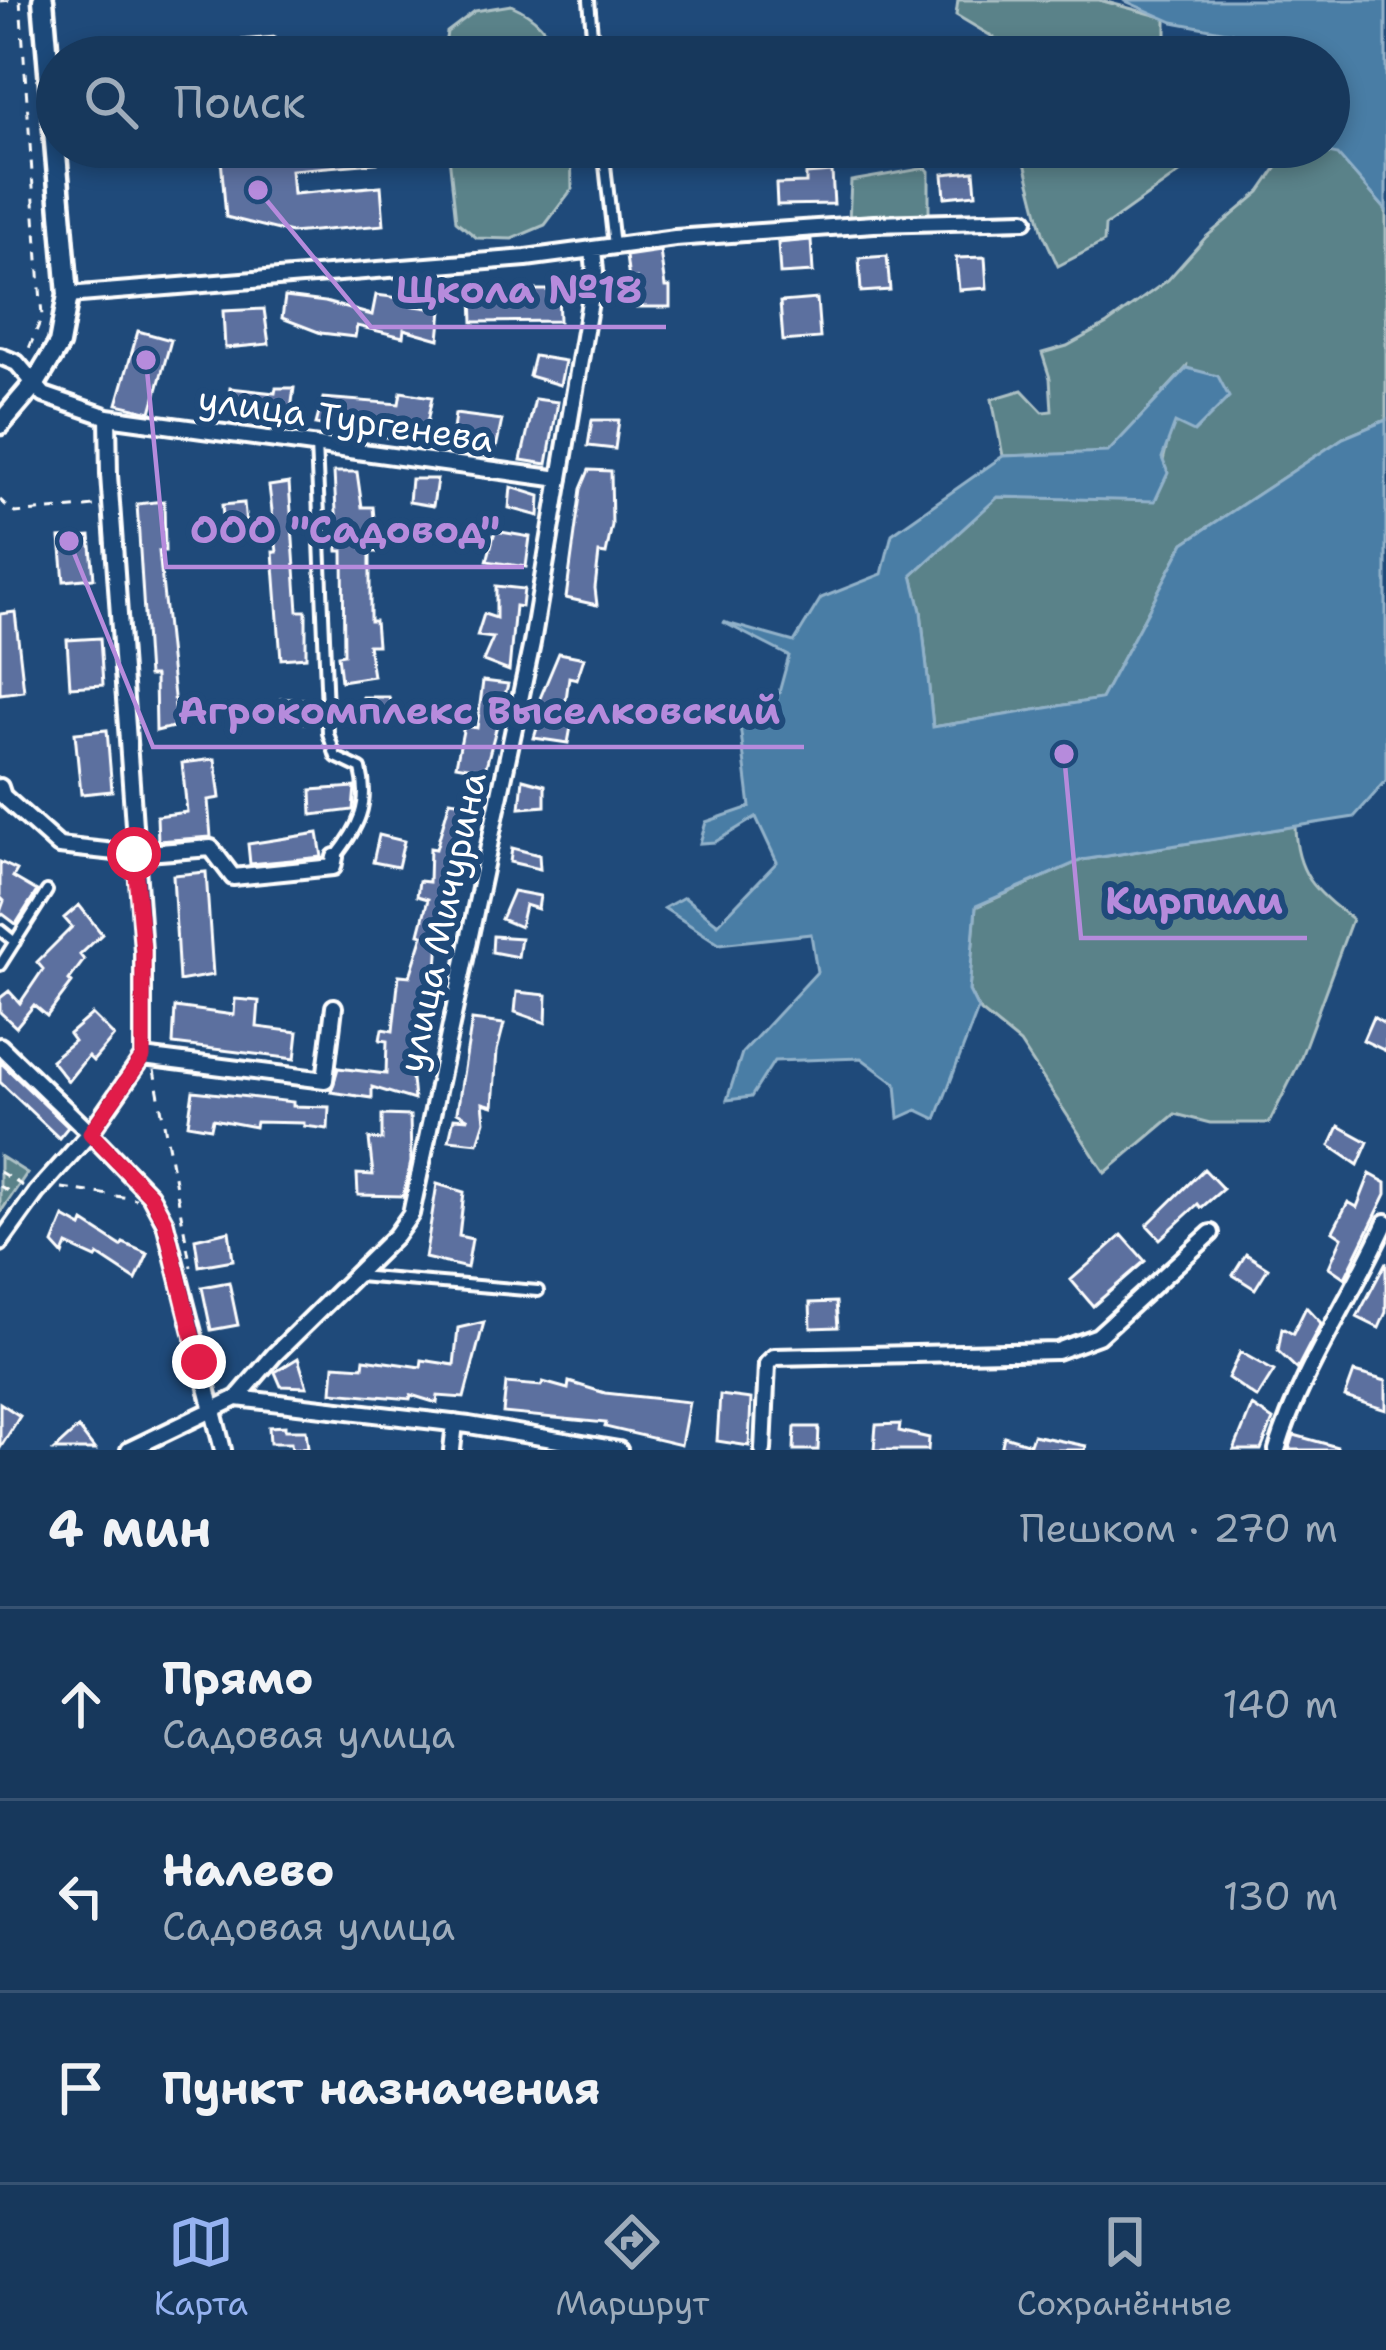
<!DOCTYPE html>
<html lang="ru">
<head>
<meta charset="utf-8">
<style>
  :root { --surface:#17385c; --page:#203f62; --text:#f1f3f6; --muted:#9eacbb; --line:#365272; --accent:#95b2f1 }
  body { margin:0; font-family:"Shantell Sans",sans-serif; background:var(--page); color:var(--text) }
  .stop { position:absolute; width:36px; height:36px; margin:-27px; border:9px solid #e11d48; border-radius:50%; background:#fff }
  .stop.end { background:#e11d48; border-color:#fff; box-shadow:0 3px 12px #0008 }
  .list { margin:0; padding:0; list-style:none }
  h2 { display:flex; justify-content:space-between; align-items:center; height:156px; margin:0; padding:0 48px; font-size:51px }
  h2 small { font-size:39px; font-weight:400; color:var(--muted) }
  .list li { display:grid; grid-template-columns:78px 1fr auto; gap:36px; align-items:center; box-sizing:border-box; height:192px; padding:0 48px; border-top:3px solid var(--line) }
  .list b { display:block; font-size:45px; white-space:nowrap }
  .list p { margin:0; font-size:39px; white-space:nowrap; color:var(--muted) }
  .list em { font-size:39px; font-style:normal; color:var(--muted) }
  .icon { flex:none; width:66px; height:66px; fill:none; stroke:currentColor; stroke-width:2; stroke-linecap:round; stroke-linejoin:round }
  .map { position:relative; flex:none; width:1386px; height:1450px; overflow:hidden }
  .search { position:absolute; background:var(--surface); box-shadow:0 6px 18px #0003; left:36px; right:36px; top:36px; height:132px; display:flex; align-items:center; gap:30px; box-sizing:border-box; padding:0 42px; border-radius:66px; color:var(--muted); font-size:45px }
  .sheet { height:732px; background:var(--surface) }
  nav { display:flex; justify-content:space-around; align-items:center; box-sizing:border-box; height:168px; border-top:3px solid var(--line); background:var(--surface); font-size:33px; color:var(--muted) }
  nav a { display:grid; justify-items:center; gap:6px }
  nav .on { color:var(--accent) }
  .map>svg:first-child { display:block }
</style>
</head>
<body>
<div class="map">
<svg width="1386" height="1450" viewBox="0 0 1386 1450">
  <rect width="100%" height="100%" fill="#1f4a7a"/>
  <filter id="ink" filterUnits="userSpaceOnUse"><feTurbulence type="fractalNoise" baseFrequency=".00833" numOctaves="2"/><feDisplacementMap in="SourceGraphic" scale="24" xChannelSelector="R" yChannelSelector="G"/><feConvolveMatrix kernelMatrix="1 2 1 2 8 2 1 2 1" color-interpolation-filters="sRGB"/></filter>
  <g filter="url(#ink)">
    <path fill="#5a8289" stroke="#acc0c4" stroke-width="3" d="M958,0H1099L1166,18V57H1009L1008,46L956,15Z
      M511,5C536,16 549,30 557,57H443L447,32L475,11Z
      M448,147H571L572,189L545,225L512,239L477,238L456,221Z
      M1021,147H1216L1105,226L1104,242L1058,266L1043,233Z
      M1291,147L1338,154L1386,210V420L1343,438L1184,543L1101,699L933,727L921,611L912,575L998,497L1155,500C1162,455 1177,413 1186,368L1108,453L1003,456L992,399L1022,390L1043,412L1052,411L1050,378L1042,353L1067,346L1107,324L1168,280L1206,237L1260,192Z
      M926,168L929,171V217L849,221L851,181Z
      M1295,826C1296,873 1315,892 1352,919L1298,1065L1269,1123H1210L1175,1114L1105,1173L1020,1043L978,1009L969,991L976,907L1082,860Z
      M0,1156L27,1173L0,1213Z"/>
    <path fill="#487da5" stroke="#91b1c9" stroke-width="3" d="M1123,0H1386V210L1338,155L1299,147H1329V57H1254L1232,33L1173,22Z
      M1187,368L1218,376L1229,397L1194,432L1175,423L1162,458L1168,473L1155,501L998,497L912,575L921,611L933,727L1101,699L1184,543L1343,438L1386,420V781L1354,817L1082,860L976,906L969,991L978,1009L936,1119L917,1110L899,1118L896,1084L861,1058L774,1061L751,1097L727,1100L742,1053L817,972L811,934L719,944L664,908L684,897L718,924L777,862L756,817L715,842L700,843L706,822L750,807L739,717L777,700L789,656L723,622L794,642L821,598L882,574L892,534L1003,456L1108,452Z"/>
    <path fill="#5b6f9f" stroke="#fff" stroke-width="3" d="M275,37L277,57H193L192,44Z
      M220,147H375L377,163L291,170L293,194L381,186L384,225L291,233L226,217Z
      M974,171L976,194L945,197L943,174Z
      M832,172L834,204L777,205L776,184L806,183V174Z
      M811,240L813,272L780,274L778,243Z
      M660,251L665,287H670V307H634L636,279L629,280L626,256Z
      M887,256L890,290L861,292L859,258Z
      M985,257L987,288L959,290L956,258Z
      M515,290H558L559,321L473,322L472,296H516Z
      M376,295L408,299V305L442,310L439,339L404,329L403,337L357,326L355,337L321,333L282,318L285,297L325,302L372,315Z
      M817,299L820,338L783,341L780,302Z
      M264,309L269,344L225,348L223,311Z
      M138,331L171,340L151,412L117,404Z
      M534,356L565,361L560,385L529,376Z
      M230,388L275,393L276,388H294L290,417L257,413L256,419L227,411Z
      M401,392L432,397L423,444L316,424L323,398L399,404Z
      M535,399L558,402L547,464L521,460Z
      M455,414L502,420L494,458L451,447Z
      M592,420H619L615,449L588,446Z
      M589,470L611,471L612,525L606,554L599,553L595,588L597,605L566,598L581,489Z
      M334,472H357L362,507H373L377,552H370V621H375L377,645H368L373,676L341,681L338,655L344,654L343,551H338Z
      M411,479H437L433,506L409,502Z
      M289,483L298,611H306V657L281,659L273,552H277L269,486Z
      M511,487L540,496L539,516L509,508Z
      M164,501L165,551H159L177,726L156,731L155,676H148L137,504Z
      M244,503L246,526L224,528L222,505Z
      M495,531L530,537L526,567L487,561Z
      M90,536L94,578L64,581L60,538Z
      M496,586L524,589L522,607L515,606L509,671L483,661L493,638L477,636L484,614L496,618Z
      M15,612L24,691L0,694V614Z
      M100,638L103,685L70,687L67,640Z
      M559,653L584,658L577,679L569,677L564,714L573,716L568,743L534,738L544,705L538,703Z
      M483,681L508,684L485,770L456,765L464,726L477,728Z
      M363,697H389L395,724L367,726Z
      M281,699H308L312,723L283,722Z
      M107,730L112,791L81,794L75,733Z
      M215,759L220,798L208,800L211,837L158,841L157,816L187,812L182,763Z
      M523,779L545,785V806L520,808Z
      M355,787L353,810L312,815L311,790Z
      M450,800L477,804L443,938H439L435,1000L425,1031L419,1030L412,1079L414,1100L372,1087V1098L331,1092L338,1068L386,1074L387,1041L380,1040L382,1029L393,1031L399,975L410,976L423,935L419,934L428,899L417,896L419,881L429,882L430,848L436,849Z
      M318,833L322,857L250,864L248,844Z
      M379,835L404,841L398,867L373,862Z
      M512,848L539,855L540,869L510,862Z
      M0,862L17,870L13,877L37,891L16,924L0,912L4,901L0,897Z
      M206,872L213,975L179,981L173,875Z
      M513,891L540,896L538,909L525,905L520,927L501,919Z
      M79,905L102,934L80,955L84,960L69,980L72,983L47,1016L34,1005L16,1027L0,1012V998L9,991L20,1003L43,969L37,962L72,927L64,918Z
      M493,936L521,938L518,957L492,952Z
      M517,992L547,995L546,1023L515,1012Z
      M235,999L259,1001L257,1027L298,1032L295,1059L173,1044L175,1007L234,1015Z
      M92,1014L114,1036L93,1061L88,1056L68,1081L51,1060L74,1041L69,1034Z
      M1373,1017L1386,1025V1051L1363,1040Z
      M472,1020L504,1024L497,1051L493,1106L483,1103L485,1121L478,1143L449,1140L454,1118L469,1119L457,1112Z
      M0,1062L68,1127L59,1138L0,1082Z
      M193,1091L293,1102V1106L329,1107L328,1129L304,1126V1123L256,1122L255,1127L213,1119L211,1128L188,1124Z
      M382,1115L410,1116L411,1162L403,1196L358,1195L357,1174L373,1175L369,1139L382,1140Z
      M1339,1126L1368,1142L1358,1165L1330,1146Z
      M1204,1169L1223,1189L1201,1208L1198,1204L1160,1239L1147,1225Z
      M1370,1174L1386,1183V1194L1345,1278L1329,1267L1342,1237L1333,1231L1348,1202L1357,1207Z
      M437,1184L464,1192L459,1236L472,1239L467,1268L425,1258Z
      M64,1217L82,1227L84,1222L121,1246L123,1243L148,1254L136,1280L98,1255L96,1258L67,1245L63,1255L53,1244Z
      M229,1231L233,1260L199,1266L195,1239Z
      M1122,1235L1145,1261L1093,1306L1071,1280Z
      M1246,1254L1268,1268L1255,1289L1233,1275Z
      M1386,1262V1312L1379,1328L1357,1317Z
      M229,1282L238,1325L211,1330L202,1287Z
      M836,1302L838,1327L811,1328L810,1303Z
      M1306,1307L1321,1323L1297,1369L1278,1351L1282,1328L1293,1334Z
      M484,1322L464,1398L438,1396L437,1403L411,1395L410,1399L332,1392L334,1365L363,1367L364,1359L421,1367L422,1360L454,1365L458,1328Z
      M1240,1352L1274,1371L1257,1398L1228,1378Z
      M298,1358L307,1387L281,1386L275,1372Z
      M1354,1372L1386,1381V1410L1345,1397Z
      M543,1382L568,1389L569,1382L605,1393L689,1402L681,1445L605,1427L606,1423L503,1413L506,1383L541,1386Z
      M720,1395L751,1399L749,1446L717,1441Z
      M0,1403L20,1416L0,1448Z
      M1252,1406L1273,1420L1261,1450H1234Z
      M900,1424L899,1431L929,1438L928,1450H874L876,1425Z
      M285,1426V1430H306L308,1448L292,1450L291,1443H270L269,1427Z
      M795,1427H819L818,1450H794Z
      M78,1428L95,1450H54Z
      M1033,1435L1086,1446L1085,1450H1001L1004,1436L1030,1444Z
      M1294,1435L1337,1447V1450H1289Z"/>
    <g fill="none" stroke-linecap="round" stroke-linejoin="round">
      <g stroke="#fff" stroke-width="16">
        <path id="service" d="M589,0L594,57
          M603,147L614,246
          M316,444L328,733L336,757L361,769C370,805 358,828 336,856
          M0,930L15,942
          M0,965L47,891
          M357,1276L538,1291"/>
      </g>
      <g stroke="#fff" stroke-width="22">
        <path id="minor" d="M68,295L526,258L675,238L874,224L1025,220
          M0,356L17,363L44,395L108,417L560,479
          M108,417L109,475L143,951V1057L90,1133L150,1195L165,1223L223,1450
          M0,787L3,796L59,846L134,854L211,848L233,877L333,867L335,857
          M0,1046L90,1133L36,1193L0,1243
          M143,1057L325,1080L334,1007
          M237,1398L274,1355L396,1235L411,1214L532,643L595,272L593,249
          M129,1450L237,1398L469,1425L619,1450
          M452,1450L455,1423
          M763,1450L767,1364L774,1357L1057,1351L1098,1336L1211,1233
          M1277,1450C1301,1370 1352,1298 1386,1222"/>
      </g>
      <g stroke="#fff" stroke-width="27">
        <path id="tertiary" d="M0,424L36,382L59,344L68,295L43,0"/>
      </g>
      <path stroke="#fff" stroke-width="3" stroke-dasharray="9 9" stroke-linecap="butt" d="M20,0L42,317L28,351
        M0,1L13,0
        M0,500L15,513L95,506
        M154,1070L191,1267
        M0,1172L23,1186
        M0,1186L15,1195
        M62,1188L136,1199"/>
      <use href="#service" stroke="#1f4a7a" stroke-width="8"/>
      <use href="#minor" stroke="#1f4a7a" stroke-width="14"/>
      <use href="#tertiary" stroke="#1f4a7a" stroke-width="18"/>
    </g>
  </g>
  <g fill="none" stroke-linecap="round" stroke-linejoin="round" filter="url(#ink)">
    <path stroke="#e11d48" stroke-width="15" d="M134,854L143,951V1057L90,1133L150,1195L165,1222L199,1362"/>
  </g>
  <g text-anchor="middle" dominant-baseline="central" stroke-width="12" stroke-linejoin="round" paint-order="stroke">
    <g font-size="36" fill="#fff" stroke="#1f4a7a">
      <text transform="translate(346 419) rotate(8)">улица Тургенева</text>
      <text transform="translate(442 922) rotate(-78)">улица Мичурина</text>
    </g>
  </g>
  <path fill="none" stroke="#b68bdc" stroke-width="4.5" d="M258 190L371 327H666M146 360L166 567H524M69 541L153 747H804M1064 754L1081 938H1307"/>
  <g fill="#b68bdc" stroke="#1f4a7a" stroke-width="4.5">
    <circle cx="258" cy="190" r="12"/>
    <circle cx="146" cy="360" r="12"/>
    <circle cx="69" cy="541" r="12"/>
    <circle cx="1064" cy="754" r="12"/>
  </g>
  <g font-size="39" text-anchor="middle" font-weight="bold" fill="#b68bdc" stroke="#1f4a7a" stroke-width="12" stroke-linejoin="round" paint-order="stroke">
    <text x="519" y="303">Щкола №18</text>
    <text x="345" y="543">ООО "Садовод"</text>
    <text x="479" y="724">Агрокомплекс Выселковский</text>
    <text x="1194" y="914">Кирпили</text>
  </g>
</svg>
<div class="stop" style="left:134px;top:854px"></div>
<div class="stop end" style="left:199px;top:1362px"></div>
<div class="search"><svg class="icon" aria-label="search" viewBox="0 0 24 24"><circle cx="10" cy="10" r="6"/><path d="M15 15l6 6"/></svg>Поиск</div>
</div>
<section class="sheet">
<h2>4 мин<small>Пешком · 270 m</small></h2>
<ul class="list">
<li><svg class="icon" aria-label="ahead" viewBox="0 0 24 24"><path d="M12 20V5M6 11l6-6 6 6"/></svg><div><b>Прямо</b><p>Садовая улица</p></div><em>140 m</em></li>
<li><svg class="icon" aria-label="left" viewBox="0 0 24 24"><path d="M17 20v-9H6M10 6l-5 5 5 5"/></svg><div><b>Налево</b><p>Садовая улица</p></div><em>130 m</em></li>
<li><svg class="icon" aria-label="arrive" viewBox="0 0 24 24"><path d="M6 21V4h12l-3 4 3 4H6"/></svg><div><b>Пункт назначения</b></div></li>
</ul>
</section>
<nav>
<a class="on"><svg class="icon" aria-label="map" viewBox="0 0 24 24"><path d="M3 6l6-2 6 2 6-2v14l-6 2-6-2-6 2zM9 4v14M15 6v14"/></svg>Карта</a>
<a><svg class="icon" aria-label="directions" viewBox="0 0 24 24"><path d="M12 3l9 9-9 9-9-9zM9 14v-3h6M13 9l2 2-2 2"/></svg>Маршрут</a>
<a><svg class="icon" aria-label="saved" viewBox="0 0 24 24"><path d="M7 4h10v16l-5-4-5 4z"/></svg>Сохранённые</a>
</nav>
</body>
</html>
